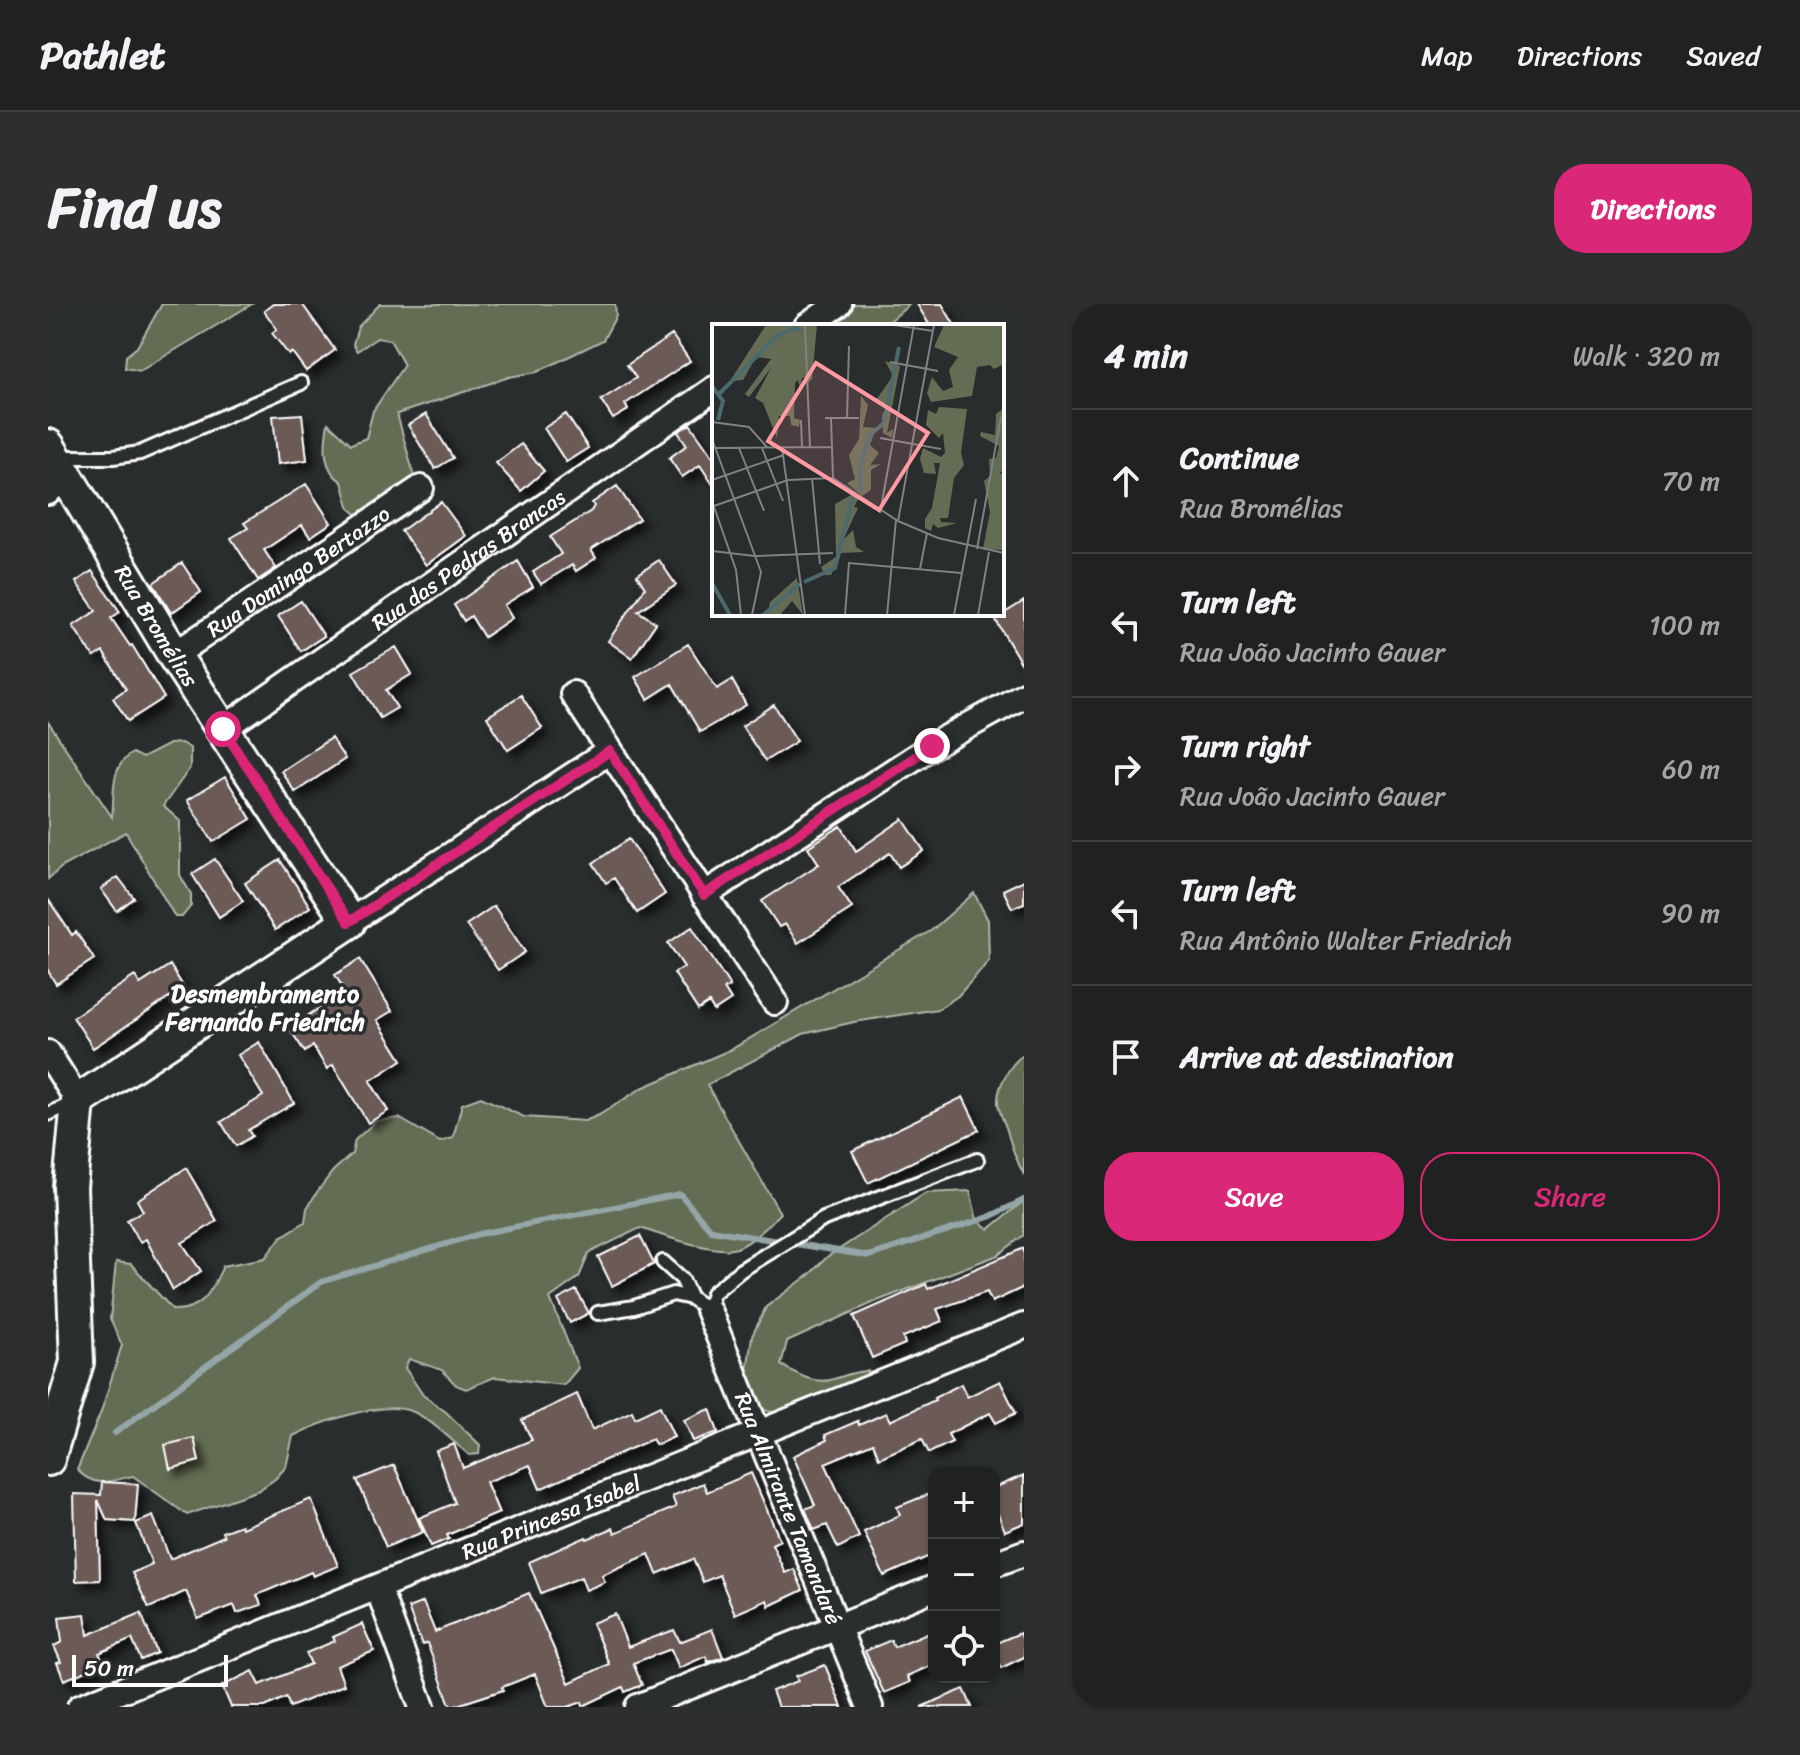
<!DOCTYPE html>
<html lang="en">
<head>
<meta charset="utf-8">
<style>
  :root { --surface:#202222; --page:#2d2f2f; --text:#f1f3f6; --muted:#a2a4a5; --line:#3d3f40; --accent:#db2777 }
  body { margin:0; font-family:Sriracha,sans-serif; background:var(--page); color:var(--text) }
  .controls { position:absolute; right:24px; bottom:24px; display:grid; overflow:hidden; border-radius:16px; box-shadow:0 2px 6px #0004 }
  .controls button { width:72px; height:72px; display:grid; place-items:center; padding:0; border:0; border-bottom:2px solid var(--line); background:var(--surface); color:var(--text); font:40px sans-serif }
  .scale { position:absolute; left:24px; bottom:20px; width:156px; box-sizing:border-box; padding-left:8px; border:4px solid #fff; border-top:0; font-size:22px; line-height:28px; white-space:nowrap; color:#fff; -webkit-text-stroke:6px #2a2d2e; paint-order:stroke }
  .stop { position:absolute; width:24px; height:24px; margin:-18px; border:6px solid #db2777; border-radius:50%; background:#fff }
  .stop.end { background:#db2777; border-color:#fff; box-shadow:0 2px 8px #0008 }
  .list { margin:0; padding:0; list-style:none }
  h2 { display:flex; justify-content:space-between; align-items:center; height:104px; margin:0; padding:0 32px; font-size:34px }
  h2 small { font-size:26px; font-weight:400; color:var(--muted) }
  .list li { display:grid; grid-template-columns:52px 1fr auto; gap:24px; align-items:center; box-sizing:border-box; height:144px; padding:0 32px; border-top:2px solid var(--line) }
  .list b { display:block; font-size:30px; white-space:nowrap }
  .list p { margin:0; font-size:26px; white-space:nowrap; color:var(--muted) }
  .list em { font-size:26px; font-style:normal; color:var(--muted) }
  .actions { display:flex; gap:16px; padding:24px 32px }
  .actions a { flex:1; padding:18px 0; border:2px solid var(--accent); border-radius:32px; text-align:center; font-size:28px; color:var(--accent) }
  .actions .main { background:var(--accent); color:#fff }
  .icon { flex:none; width:44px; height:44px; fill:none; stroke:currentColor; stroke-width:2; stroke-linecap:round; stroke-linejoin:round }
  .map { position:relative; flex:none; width:976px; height:1403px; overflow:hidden; border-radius:32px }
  header { display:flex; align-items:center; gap:48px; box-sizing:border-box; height:112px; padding:0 40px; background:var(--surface); border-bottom:2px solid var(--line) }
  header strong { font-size:38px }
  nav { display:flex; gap:44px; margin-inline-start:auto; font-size:28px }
  .intro { display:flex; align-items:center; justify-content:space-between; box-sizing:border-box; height:192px; padding:0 48px }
  h1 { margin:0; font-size:56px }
  .button { padding:20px 36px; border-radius:32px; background:var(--accent); color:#fff; font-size:28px; font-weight:700 }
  main { display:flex; gap:48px; padding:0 48px }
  aside { flex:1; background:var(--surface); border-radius:32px; box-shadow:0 2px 6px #0004 }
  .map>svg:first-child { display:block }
</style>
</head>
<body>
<header>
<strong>Pathlet</strong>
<nav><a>Map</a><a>Directions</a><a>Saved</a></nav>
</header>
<div class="intro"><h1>Find us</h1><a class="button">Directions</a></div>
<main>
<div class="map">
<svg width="976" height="1403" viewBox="0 0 976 1403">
  <defs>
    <filter id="shadow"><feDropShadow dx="7" dy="7" stdDeviation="4" flood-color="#0009"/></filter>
  </defs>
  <rect width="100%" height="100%" fill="#2a2d2e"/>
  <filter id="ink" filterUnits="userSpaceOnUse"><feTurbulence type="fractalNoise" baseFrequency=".0125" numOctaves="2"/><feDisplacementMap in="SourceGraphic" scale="16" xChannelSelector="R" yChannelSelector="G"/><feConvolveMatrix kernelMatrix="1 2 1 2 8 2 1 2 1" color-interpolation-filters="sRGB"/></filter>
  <g filter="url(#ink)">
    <path fill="#646d53" stroke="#b2b6a9" stroke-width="2" d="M114,0H204L92,67L77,64L78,52L89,43Z
      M332,0H567L568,12L555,36L489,68L461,73L349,110L367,175L312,213L302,205L294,178C274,165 276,142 280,119L303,140L318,134L325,107L356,61L342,36L329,34L309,47L305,40L310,23Z
      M791,0H862L836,22H758Z
      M0,418L64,513C67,491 61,463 84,449L94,454L121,440L133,439L142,444V464L115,502L132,517V571L143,590V602L134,613H127L78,528L15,562L0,575Z
      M926,589L940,616L941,657L910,692L890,705L806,718L755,730L659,781L732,909C720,922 706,937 689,944C668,951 612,931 592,924L541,949L531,973L502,994L530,1064L516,1081L447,1073L418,1085L408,1081L394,1066L361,1055L357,1064L375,1091L398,1108L432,1141L431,1150L421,1151C405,1138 379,1111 360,1106C329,1098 273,1118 245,1132L238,1163L227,1175L211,1186L139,1211L85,1172C61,1177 48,1185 29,1166L53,1108L74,1041L62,1015L68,958L83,960L125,1006C155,1007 164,986 175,962L217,954L233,933L257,918L259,904L269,888L285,867L304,850L307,836L328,817L351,814L392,838L405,834L414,800L433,793L476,813L537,817L551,811L594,784L684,745L884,626Z
      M976,750V871C969,857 964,845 960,830C958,820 951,810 950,799C949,782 962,760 976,750Z
      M922,887L929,916L941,925L976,897V931L950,951L829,997L739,1038L733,1061C748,1069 764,1080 782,1076C798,1072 802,1068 820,1067L821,1072L733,1111L713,1105L697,1081L704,1032L718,1003L762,970L779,953L878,889Z"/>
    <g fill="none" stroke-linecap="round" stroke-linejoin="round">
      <path stroke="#94a6a8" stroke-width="6" d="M67,1129L273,978L431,930L632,890L663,926L821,952L941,913L976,896"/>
    </g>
    <path fill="#6c5a57" stroke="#fff" stroke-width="2" filter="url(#shadow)" d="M225,0H254L287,46L258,67L244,48L241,51L224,29L229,25L216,7Z
      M869,0H894L907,22H882Z
      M624,31L642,57L577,100L580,106L565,115L553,96L588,74L579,61Z
      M254,110L259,156L230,160L225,112Z
      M378,110L405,154L387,165L360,121Z
      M518,110L540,144L518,158L496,124Z
      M642,120L666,154V182L652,161L634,173L621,154L639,141L630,128Z
      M473,140L496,167L473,187L448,159Z
      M258,180L283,219L262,233L254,221L216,246L228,264L210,276L183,234L200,224L196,219Z
      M569,182L591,215L543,246L548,254L528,267L524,261L493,280L485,268L513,250L502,233L543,207L546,202L544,199Z
      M393,198L418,232L378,261L353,227Z
      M611,256L628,281L590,307L608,319L584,354L560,337L597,284L589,271Z
      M470,257L485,283L456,301L464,314L436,333L423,312L416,317L406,301Z
      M134,259L153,288L123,309L105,279Z
      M44,267L72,308L63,314L82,342L84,341L116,394L80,417L65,394L78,385L55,348L46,353L25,322L48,307L28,278Z
      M253,297L276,332L253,347L230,312Z
      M976,297V364L947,315Z
      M640,340L669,385L684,376L698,401L652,428L624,380L600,395L587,373Z
      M348,343L364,370L338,386L349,404L332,414L305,368Z
      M473,391L494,424L460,446L439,413Z
      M726,401L749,437L717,457L694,422Z
      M283,434L297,455L247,488L233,467Z
      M177,473L203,515L165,538L139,496Z
      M855,515L876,547L851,563L842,549L790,583L804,604L750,639L737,620L731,623L714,597L771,560L760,543L793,522L808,547Z
      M581,535L617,590L589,609L566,574L558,579L545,559Z
      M167,555L195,597L171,613L144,570Z
      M232,556L262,603L227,626L197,579Z
      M70,573L86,594L69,607L53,585Z
      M976,576V599L964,604L955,586Z
      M0,595L24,631L28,628L46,655L8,680L0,667Z
      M446,602L477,648L450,666L418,621Z
      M644,623L682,682L676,685L683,696L666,707L661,699L650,706L626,669L636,663L620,639Z
      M312,655L344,707L329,716L354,756L322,777L340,807L320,819L285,761L279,765L265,742L257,748L241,724L297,687L287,671Z
      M122,661L136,684L45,744L25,713L87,672L92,680Z
      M211,738L246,799L200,826L204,832L188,842L173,818L215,792L190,751Z
      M915,793L931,826L820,879L804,847Z
      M138,864L169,917L134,939L153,967L125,986L98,935L92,938L79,916L95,907L89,896Z
      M592,932L606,960L564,982L550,953Z
      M976,944V983L944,998L939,988L889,1005L894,1017L855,1033L857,1040L824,1054L806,1012L878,980L880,985Z
      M528,986L541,1009L522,1019L510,996Z
      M952,1077L968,1109L948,1119L942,1109L900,1130L904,1138L881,1149L874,1135L831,1154L825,1139L777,1159L811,1233L790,1244L779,1221L766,1226L757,1205L767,1201L745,1152L779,1136L777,1131L810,1117L811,1121L838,1109L842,1117L887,1096L886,1094L913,1080L919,1093Z
      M529,1090L544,1126L584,1107L587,1114L612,1102L626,1133L608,1141L604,1135L492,1185L482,1161L438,1178L451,1209L399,1231L401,1235L383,1242L371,1214L407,1199L388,1147L406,1140L415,1164L484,1136L474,1116Z
      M662,1105L670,1128L645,1137L636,1116Z
      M146,1134L151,1157L122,1165L117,1141Z
      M346,1161L375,1228L338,1243L309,1176Z
      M703,1169L732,1236L724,1240L737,1269L746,1265L755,1286L721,1302L719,1296L687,1310L671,1271L655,1278L645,1255L609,1270L601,1250L554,1271L557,1278L538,1286L533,1273L493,1289L481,1258L538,1233L539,1235L565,1224L567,1229L628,1203L624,1192L655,1179L659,1188Z
      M976,1171V1219L957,1227L946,1201V1184Z
      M54,1178L90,1180L87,1218L59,1216L50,1196L52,1276L28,1277L26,1190L53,1191Z
      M886,1188V1250L836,1272L816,1228L852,1211L849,1203Z
      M263,1195L290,1262L265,1272L263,1268L209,1291L213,1301L189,1309L186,1301L150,1315L138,1287L101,1304L84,1269L104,1260L88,1219L105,1212L122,1255L176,1232L174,1228L193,1221L194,1224Z
      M481,1289L521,1379L561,1360L544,1319L567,1310L580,1343L626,1326L632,1338L664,1325L675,1353L660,1358L658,1352L631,1364L623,1345L585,1359L594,1381L577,1388L575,1383L535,1402L534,1398L520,1403H500L487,1370L454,1383L455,1386L403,1403L379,1339L374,1341L360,1304L375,1298L387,1328Z
      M93,1309L109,1349L93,1356L84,1335L51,1349L56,1360L16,1376L9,1359L13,1358L6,1342L14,1338L11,1313L37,1310L40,1331Z
      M314,1320L326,1347L289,1362L296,1381L242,1403L238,1393L217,1403H183L174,1382L205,1367L212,1381L263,1360L258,1349L287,1337L285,1333Z
      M886,1326V1360L859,1372L862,1378L836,1389L817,1347L843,1336L846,1343Z
      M972,1329L976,1338V1353L953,1364L946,1349V1340Z
      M777,1361L794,1403H730L724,1387L750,1377L748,1372Z
      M916,1385L924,1403H873Z"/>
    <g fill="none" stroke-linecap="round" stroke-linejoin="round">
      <g stroke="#fff" stroke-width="18">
        <path id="service" d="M11,153H65L92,149L253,79
          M0,810L26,799
          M615,958L634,975L643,994
          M550,1009L586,1003L625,990L643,994L660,1006L665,989L693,966L776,915L929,856"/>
      </g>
      <g stroke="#fff" stroke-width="30">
        <g id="minor">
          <path d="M759,22L791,0"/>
          <path d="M0,188L17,170"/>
          <path id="s1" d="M126,351L373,184"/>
          <path d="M525,390L727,698"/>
          <path id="s2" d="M175,425L666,85"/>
          <path d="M656,591L884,442L976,391"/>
          <path d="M301,618L562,447"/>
          <path d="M0,749L30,797"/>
          <path id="s3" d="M660,1006L822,1403"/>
          <path d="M946,1260L976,1249"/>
          <path d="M330,1284L374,1403"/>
          <path id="s4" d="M32,1403L976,1022"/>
          <path d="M590,1403L886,1284"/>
        </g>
      </g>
      <g stroke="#fff" stroke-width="38">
        <g id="tertiary">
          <path id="s5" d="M0,142L126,351L301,618L30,797L22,883L29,1058L0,1155"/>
        </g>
      </g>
      <use href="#service" stroke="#2a2d2e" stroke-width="12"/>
      <use href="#minor" stroke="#2a2d2e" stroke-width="24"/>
      <use href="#tertiary" stroke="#2a2d2e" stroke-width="32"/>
    </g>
  </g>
  <g fill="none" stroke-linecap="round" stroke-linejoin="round" filter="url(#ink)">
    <path stroke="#db2777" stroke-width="10" d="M175,425L301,618L562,447L656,591L884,442"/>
  </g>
  <g text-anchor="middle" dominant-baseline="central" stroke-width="7" stroke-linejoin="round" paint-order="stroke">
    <g font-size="22" fill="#fff" stroke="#2a2d2e">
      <text stroke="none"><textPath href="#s2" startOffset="298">Rua das Pedras Brancas</textPath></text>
      <text stroke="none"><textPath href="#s1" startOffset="150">Rua Domingo Bertazzo</textPath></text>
      <text stroke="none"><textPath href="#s5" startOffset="210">Rua Bromélias</textPath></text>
      <text stroke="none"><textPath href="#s3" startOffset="214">Rua Almirante Tamandaré</textPath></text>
      <text stroke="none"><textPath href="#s4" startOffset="508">Rua Princesa Isabel</textPath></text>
    </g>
    <g font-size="24" font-weight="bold" fill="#fff" stroke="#2a2d2e">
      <text x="217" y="690">Desmembramento<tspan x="217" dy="28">Fernando Friedrich</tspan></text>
    </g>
  </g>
  <g transform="translate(664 20)">
    <rect width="292" height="292" fill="#2a2d2e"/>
    <path d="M54,1H105L100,55L95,60V53L90,54L88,63L86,56L83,59L82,94L88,96L87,103L79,101L78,92H67L65,114L51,79L43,74L59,44L37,73L33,70L59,35L44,33L31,56L18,57ZM232,1H292V40L282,45L278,41L265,43L260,72L219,78L215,69L220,53L231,67L241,63L237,46L246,33L222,23ZM173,37L188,42L175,109L181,105L180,114L171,109L170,91L175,83L164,76L181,52ZM149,72L156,81L151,103L164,104L158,121L167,129L158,141L169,140L159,146V166L150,172L135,159L143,155L137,131L147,115ZM227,83L255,85L249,129L252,141L242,154L236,194H228L229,198L245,199L226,204L221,200L219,207L213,204V195L220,184L228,139H222L224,150L212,149L208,135L211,124L229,133L233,129L231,109L227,114L214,101L216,86L224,90ZM292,84V146L287,149L292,150V226L271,225L278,188L272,157L278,152L277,135L284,134L287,122L268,112L269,108L283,111L284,90ZM141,170L146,175L142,183L146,184L131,216L141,206L144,223L152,228L129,229L119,251H113L109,243L124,233L123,180ZM85,254L91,291L80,277L68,291H44L56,288L58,278Z" fill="#646d53"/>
    <path fill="none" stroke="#4c6a6e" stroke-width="4" d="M0,62L11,77L6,96M7,70L65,12L82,4L90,7M149,167L147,144L158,111L172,99L187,23M92,258L123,244L141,173M0,259L18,291M51,291L88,260"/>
    <path fill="none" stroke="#7f8182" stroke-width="2" d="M93,1L98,124M182,1L221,7M178,38L226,47M113,94H147M119,94L121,154M135,94L137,22M89,96L90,124M0,98L37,103L55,123M168,114L229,125M0,115L49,248L40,291M4,124L120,123M27,124L52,187M50,124L71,177M70,124L93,291M100,154L108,240M121,154L186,197L226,214L292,229M0,156L72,131M0,177L24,246L29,291M2,182L76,156L121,154M168,189L202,1M186,197L222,1M265,225L289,93M0,227L43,232L121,229M208,245L215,209M133,291L137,239L249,249M175,291L184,196M242,291L264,175M266,291L277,228"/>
    <path fill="#ff9aa2" fill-opacity="0.15" stroke="#ff9aa2" stroke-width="4" d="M104,39L216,109L167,186L56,117Z"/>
    <rect width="292" height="292" fill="none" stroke="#fff" stroke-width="4"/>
  </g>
</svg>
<div class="controls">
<button>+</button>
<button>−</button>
<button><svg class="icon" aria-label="locate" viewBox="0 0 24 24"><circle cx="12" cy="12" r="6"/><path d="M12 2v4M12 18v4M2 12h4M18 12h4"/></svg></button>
</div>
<div class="scale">50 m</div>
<div class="stop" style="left:175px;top:425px"></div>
<div class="stop end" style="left:884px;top:442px"></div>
</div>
<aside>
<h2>4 min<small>Walk · 320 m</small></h2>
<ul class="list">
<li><svg class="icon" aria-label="ahead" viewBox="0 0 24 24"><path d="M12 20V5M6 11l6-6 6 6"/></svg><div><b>Continue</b><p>Rua Bromélias</p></div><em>70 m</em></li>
<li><svg class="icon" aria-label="left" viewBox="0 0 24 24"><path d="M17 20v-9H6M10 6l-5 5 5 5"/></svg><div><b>Turn left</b><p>Rua João Jacinto Gauer</p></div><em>100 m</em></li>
<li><svg class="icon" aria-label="right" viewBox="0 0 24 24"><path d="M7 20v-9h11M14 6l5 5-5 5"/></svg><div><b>Turn right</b><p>Rua João Jacinto Gauer</p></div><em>60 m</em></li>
<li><svg class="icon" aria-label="left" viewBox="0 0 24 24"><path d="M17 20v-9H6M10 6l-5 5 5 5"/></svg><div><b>Turn left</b><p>Rua Antônio Walter Friedrich</p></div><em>90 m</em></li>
<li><svg class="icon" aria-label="arrive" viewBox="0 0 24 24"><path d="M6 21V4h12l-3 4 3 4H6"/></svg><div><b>Arrive at destination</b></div></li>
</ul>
<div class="actions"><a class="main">Save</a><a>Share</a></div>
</aside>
</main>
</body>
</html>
